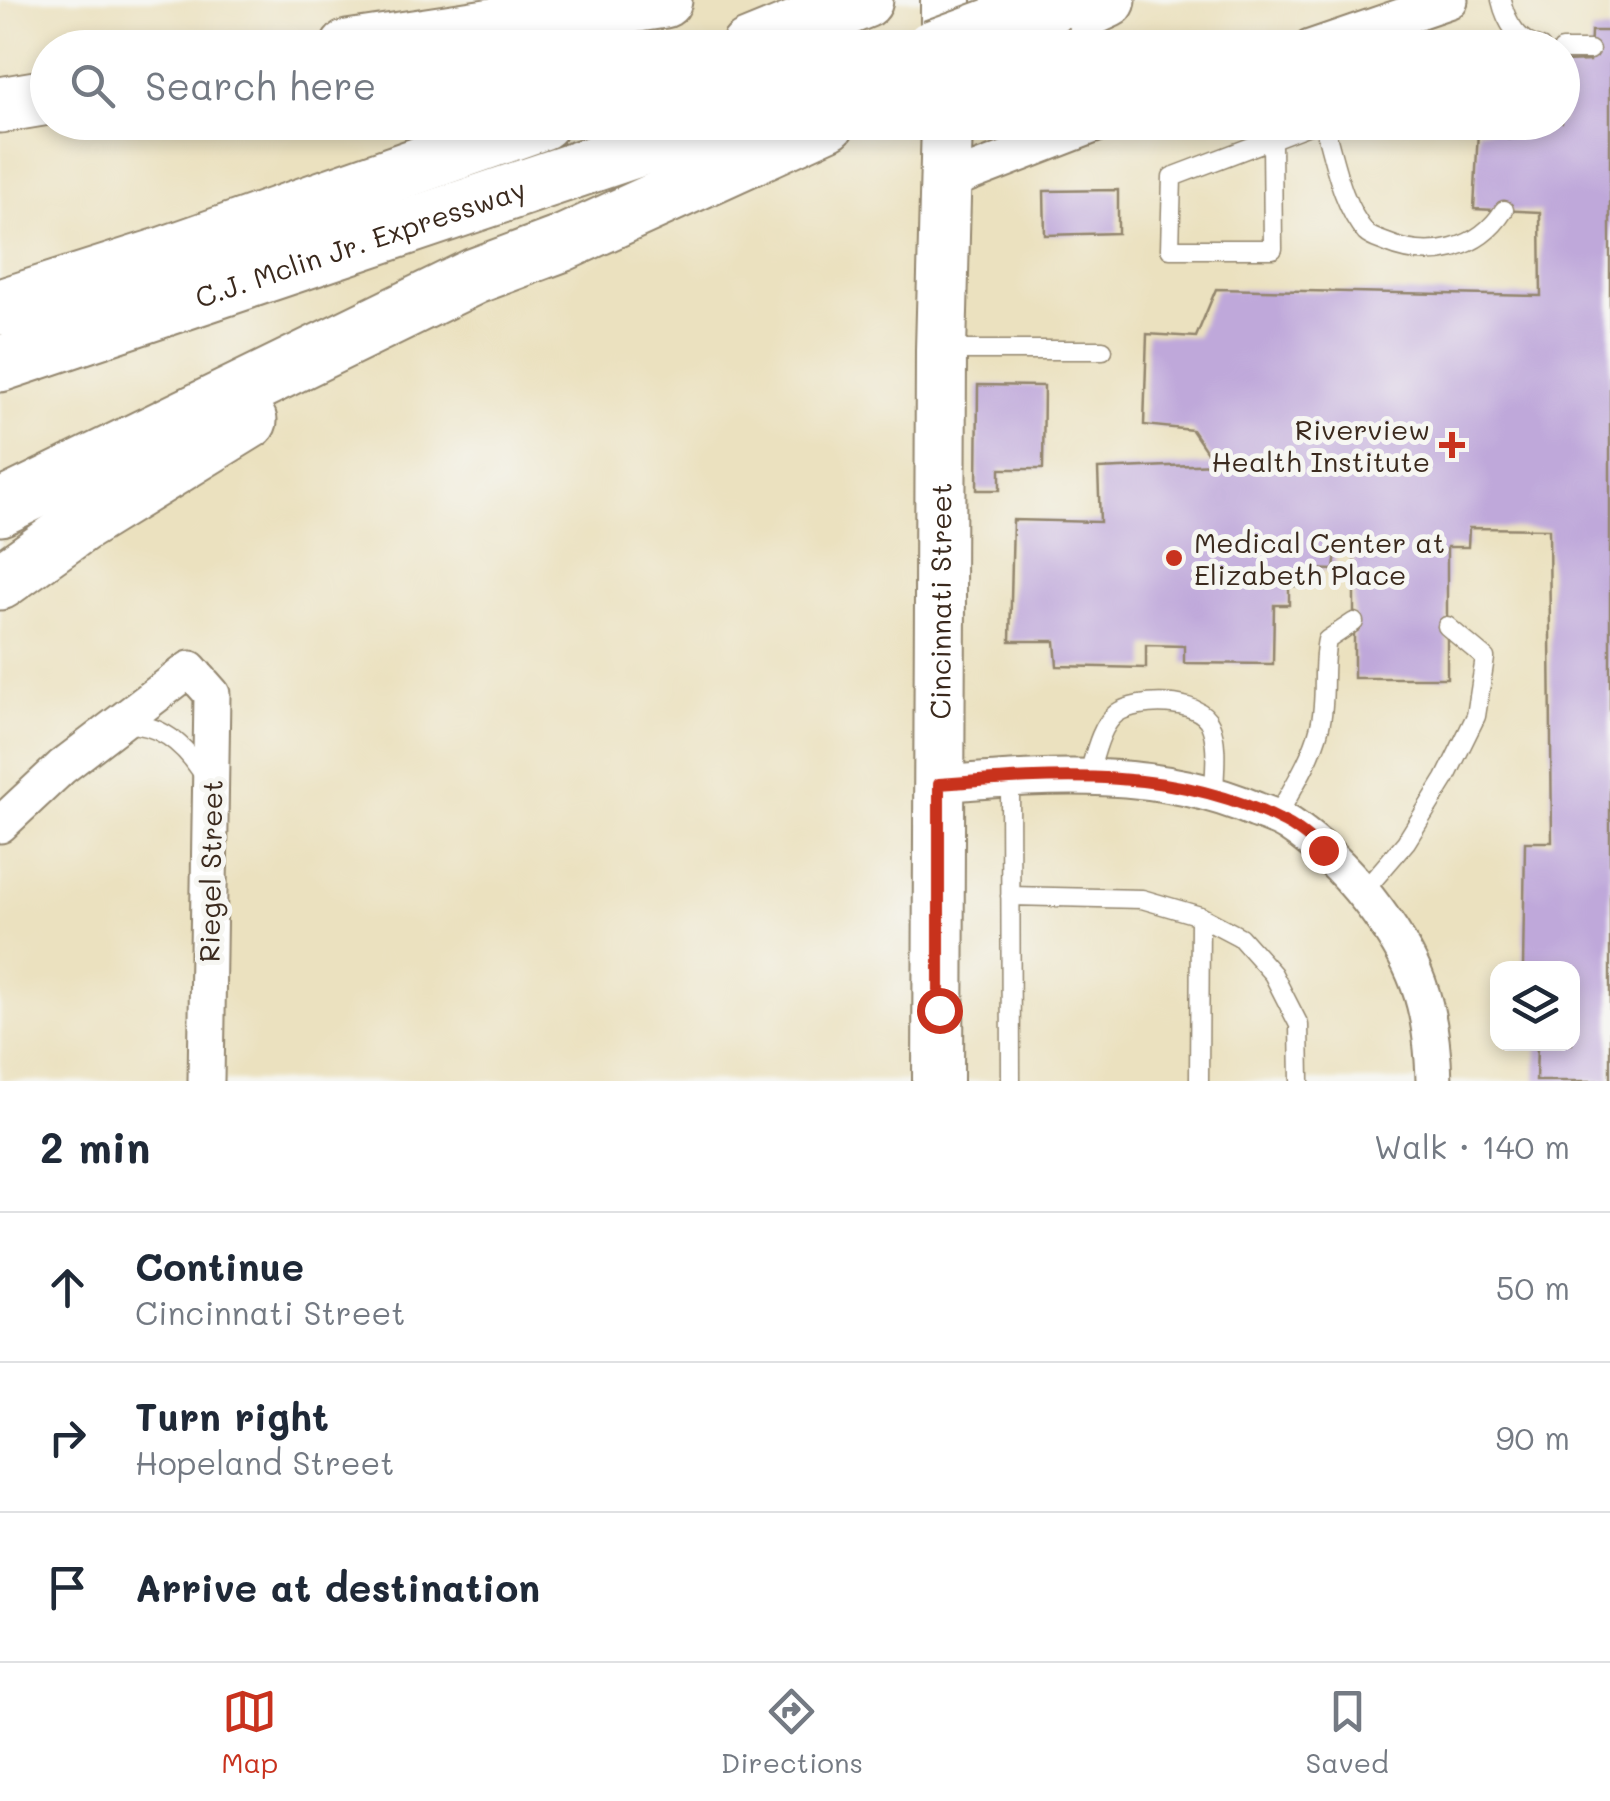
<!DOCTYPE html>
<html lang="en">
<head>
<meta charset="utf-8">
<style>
  :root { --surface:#fff; --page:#f2f2f3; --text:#1f2937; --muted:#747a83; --line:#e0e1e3; --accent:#c8321e }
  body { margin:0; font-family:Mali,sans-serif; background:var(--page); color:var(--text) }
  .controls { position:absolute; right:30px; bottom:30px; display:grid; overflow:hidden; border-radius:20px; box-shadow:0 5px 15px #0003 }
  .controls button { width:90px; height:90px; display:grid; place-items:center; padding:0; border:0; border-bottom:2px solid var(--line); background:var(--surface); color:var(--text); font:50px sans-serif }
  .stop { position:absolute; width:30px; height:30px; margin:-22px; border:8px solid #c8321e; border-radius:50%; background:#fff }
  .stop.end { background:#c8321e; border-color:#fff; box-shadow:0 2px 10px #0008 }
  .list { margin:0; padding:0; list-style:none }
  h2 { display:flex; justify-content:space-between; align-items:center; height:130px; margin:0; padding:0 40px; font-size:42px }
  h2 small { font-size:32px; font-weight:400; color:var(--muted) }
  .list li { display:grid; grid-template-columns:65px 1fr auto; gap:30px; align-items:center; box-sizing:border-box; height:150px; padding:0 40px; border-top:2px solid var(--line) }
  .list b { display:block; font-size:38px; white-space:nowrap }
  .list p { margin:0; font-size:32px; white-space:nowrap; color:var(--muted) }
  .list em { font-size:32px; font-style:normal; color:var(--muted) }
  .icon { flex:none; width:55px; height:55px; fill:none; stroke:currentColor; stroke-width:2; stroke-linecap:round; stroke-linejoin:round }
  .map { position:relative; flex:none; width:1610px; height:1081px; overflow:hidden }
  .search { position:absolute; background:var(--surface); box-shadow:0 5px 15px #0003; left:30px; right:30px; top:30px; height:110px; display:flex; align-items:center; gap:25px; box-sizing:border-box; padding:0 35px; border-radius:55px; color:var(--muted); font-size:38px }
  .sheet { height:580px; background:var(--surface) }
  nav { display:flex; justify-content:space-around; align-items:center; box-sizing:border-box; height:140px; border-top:2px solid var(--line); background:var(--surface); font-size:28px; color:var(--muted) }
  nav a { display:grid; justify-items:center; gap:5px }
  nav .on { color:var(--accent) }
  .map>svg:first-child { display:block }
</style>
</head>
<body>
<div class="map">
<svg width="1610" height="1081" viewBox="0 0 1610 1081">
  <rect width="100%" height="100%" fill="#f6f6f2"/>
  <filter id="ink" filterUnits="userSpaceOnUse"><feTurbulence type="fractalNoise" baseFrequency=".01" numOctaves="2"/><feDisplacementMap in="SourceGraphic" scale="20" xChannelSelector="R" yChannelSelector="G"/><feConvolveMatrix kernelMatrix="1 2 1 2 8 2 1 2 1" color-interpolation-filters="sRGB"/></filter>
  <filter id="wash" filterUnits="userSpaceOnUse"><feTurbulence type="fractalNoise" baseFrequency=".0048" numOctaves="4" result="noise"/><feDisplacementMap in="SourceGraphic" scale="40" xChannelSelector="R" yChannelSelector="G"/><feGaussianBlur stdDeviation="2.25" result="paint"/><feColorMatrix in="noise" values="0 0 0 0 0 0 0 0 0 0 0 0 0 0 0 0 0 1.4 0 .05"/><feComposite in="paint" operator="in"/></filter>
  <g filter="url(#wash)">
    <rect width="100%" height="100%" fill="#ebe1bf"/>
    <g id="blocks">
      <path fill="#bfa8da" d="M1591,31H1610V1081H1536L1537,1044H1572V968H1523L1525,842H1552L1549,529L1469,528L1468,547H1447V678H1354V543H1337L1334,570L1311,569V586H1289V605H1274L1273,664L1184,663V646L1146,645V668L1057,666L1055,641H1010L1013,520L1100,522L1098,469L1215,464L1192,430L1144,425L1147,334L1196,337L1216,289L1541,296L1540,212L1474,209L1478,130L1539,129L1540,122H1562V62L1590,61Z
        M1118,190V233L1045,235L1044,191Z
        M978,385L1044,386L1043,469H1000V490H977Z"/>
    </g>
  </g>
  <g filter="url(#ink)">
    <use href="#blocks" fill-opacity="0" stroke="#93866e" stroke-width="2.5"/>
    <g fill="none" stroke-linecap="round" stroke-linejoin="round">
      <g stroke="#93866e" stroke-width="21">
        <path id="lane" d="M1501,0C1506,22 1519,43 1541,48
          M1562,50H1590
          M1323,122C1334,158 1341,204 1366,233C1371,238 1380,240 1387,243C1430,261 1479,250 1504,210
          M1503,122L1509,130
          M1272,140L1273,249H1170L1172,177L1317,122
          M942,350H1103
          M125,724C163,723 188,748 206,779
          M1088,777C1094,758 1100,725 1117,713C1138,699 1199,698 1210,724C1219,745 1214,774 1214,795
          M1010,779L1011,1081
          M1276,818C1292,789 1312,759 1320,726C1327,698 1321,668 1327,640L1354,622
          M1363,892L1406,842L1445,779L1476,716L1485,658L1447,626
          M1010,896L1142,899L1200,916L1199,1081
          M1200,916L1240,937L1273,974L1299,1025L1300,1081"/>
      </g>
      <g stroke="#93866e" stroke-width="39">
        <path id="street" d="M1310,48L1450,0
          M947,182L1102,122
          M939,784C1045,776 1155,766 1256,810C1267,814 1280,818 1290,825C1320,845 1346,871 1368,899C1416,960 1432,1003 1434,1081
          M0,825L62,767L190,669L212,694L206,1081"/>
      </g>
      <g stroke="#93866e" stroke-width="54">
        <g id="secondary">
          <path d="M946,0V48"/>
          <path id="s1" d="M938,1081L941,350L947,122"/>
        </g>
      </g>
      <g stroke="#93866e" stroke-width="59">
        <g id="highway">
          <path d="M1017,42L1108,0"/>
          <path d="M348,48L664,0"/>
          <path d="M748,48L865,0"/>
          <path d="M0,105L48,97"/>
          <path d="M0,307L163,255L542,122"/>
          <path id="s2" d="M0,364L718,122"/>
          <path d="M0,508L475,276L561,244L828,122"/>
          <path d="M0,582L80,525L249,421"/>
        </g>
      </g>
      <use href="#lane" stroke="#fff" stroke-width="18"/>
      <use href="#street" stroke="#fff" stroke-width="35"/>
      <use href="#secondary" stroke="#fff" stroke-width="50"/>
      <use href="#highway" stroke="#fff" stroke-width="55"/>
      <g stroke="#93866e" stroke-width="59" stroke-linecap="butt">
        <path id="highway-bridge" d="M932,48L1060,1"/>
      </g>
      <use href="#highway-bridge" stroke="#fff" stroke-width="55"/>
    </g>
  </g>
  <g fill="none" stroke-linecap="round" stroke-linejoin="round" filter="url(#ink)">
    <path stroke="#c8321e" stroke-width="12" d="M939,1010V784C1056,775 1178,766 1286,823C1299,829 1311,841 1323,850"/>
  </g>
  <g fill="#c8321e" stroke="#f6f6f2" stroke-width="4">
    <path d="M1447 430h10v10h10v10h-10v10h-10v-10h-10v-10h10z"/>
    <circle cx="1174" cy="558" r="10"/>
  </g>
  <g text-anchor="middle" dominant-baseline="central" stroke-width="10" stroke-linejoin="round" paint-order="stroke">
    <g font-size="28" fill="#3b2a1e" stroke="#f6f6f2">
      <text stroke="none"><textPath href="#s2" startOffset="380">C.J. Mclin Jr. Expressway</textPath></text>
      <text stroke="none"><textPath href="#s1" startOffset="480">Cincinnati Street</textPath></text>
      <text transform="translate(210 871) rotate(-89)">Riegel Street</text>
    </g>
    <g font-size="28" fill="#3b2a1e" stroke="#f6f6f2" text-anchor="end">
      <text x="1430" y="429">Riverview<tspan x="1430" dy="32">Health Institute</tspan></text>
      <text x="1194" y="542" text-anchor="start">Medical Center at<tspan x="1194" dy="32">Elizabeth Place</tspan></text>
    </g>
  </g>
</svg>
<div class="controls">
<button><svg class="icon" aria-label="layers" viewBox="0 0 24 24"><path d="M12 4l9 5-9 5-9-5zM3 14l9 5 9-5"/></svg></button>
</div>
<div class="stop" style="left:939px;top:1010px"></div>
<div class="stop end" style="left:1323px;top:850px"></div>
<div class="search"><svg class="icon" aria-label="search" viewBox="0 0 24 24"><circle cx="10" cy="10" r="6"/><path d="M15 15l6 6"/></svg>Search here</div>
</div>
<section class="sheet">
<h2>2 min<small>Walk · 140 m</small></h2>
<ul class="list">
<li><svg class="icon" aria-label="ahead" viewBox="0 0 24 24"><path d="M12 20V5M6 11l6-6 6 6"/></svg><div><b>Continue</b><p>Cincinnati Street</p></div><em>50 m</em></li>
<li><svg class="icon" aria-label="right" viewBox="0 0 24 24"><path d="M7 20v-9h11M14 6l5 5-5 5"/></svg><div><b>Turn right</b><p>Hopeland Street</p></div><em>90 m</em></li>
<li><svg class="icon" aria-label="arrive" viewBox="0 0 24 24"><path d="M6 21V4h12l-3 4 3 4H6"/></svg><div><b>Arrive at destination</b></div></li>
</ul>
</section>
<nav>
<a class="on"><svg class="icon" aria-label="map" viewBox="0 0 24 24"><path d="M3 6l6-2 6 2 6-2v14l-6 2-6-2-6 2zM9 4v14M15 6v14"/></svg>Map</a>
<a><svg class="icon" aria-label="directions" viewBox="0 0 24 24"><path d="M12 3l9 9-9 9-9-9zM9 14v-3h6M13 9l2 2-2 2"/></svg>Directions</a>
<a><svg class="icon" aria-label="saved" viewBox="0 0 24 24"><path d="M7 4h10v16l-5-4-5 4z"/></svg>Saved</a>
</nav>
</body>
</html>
